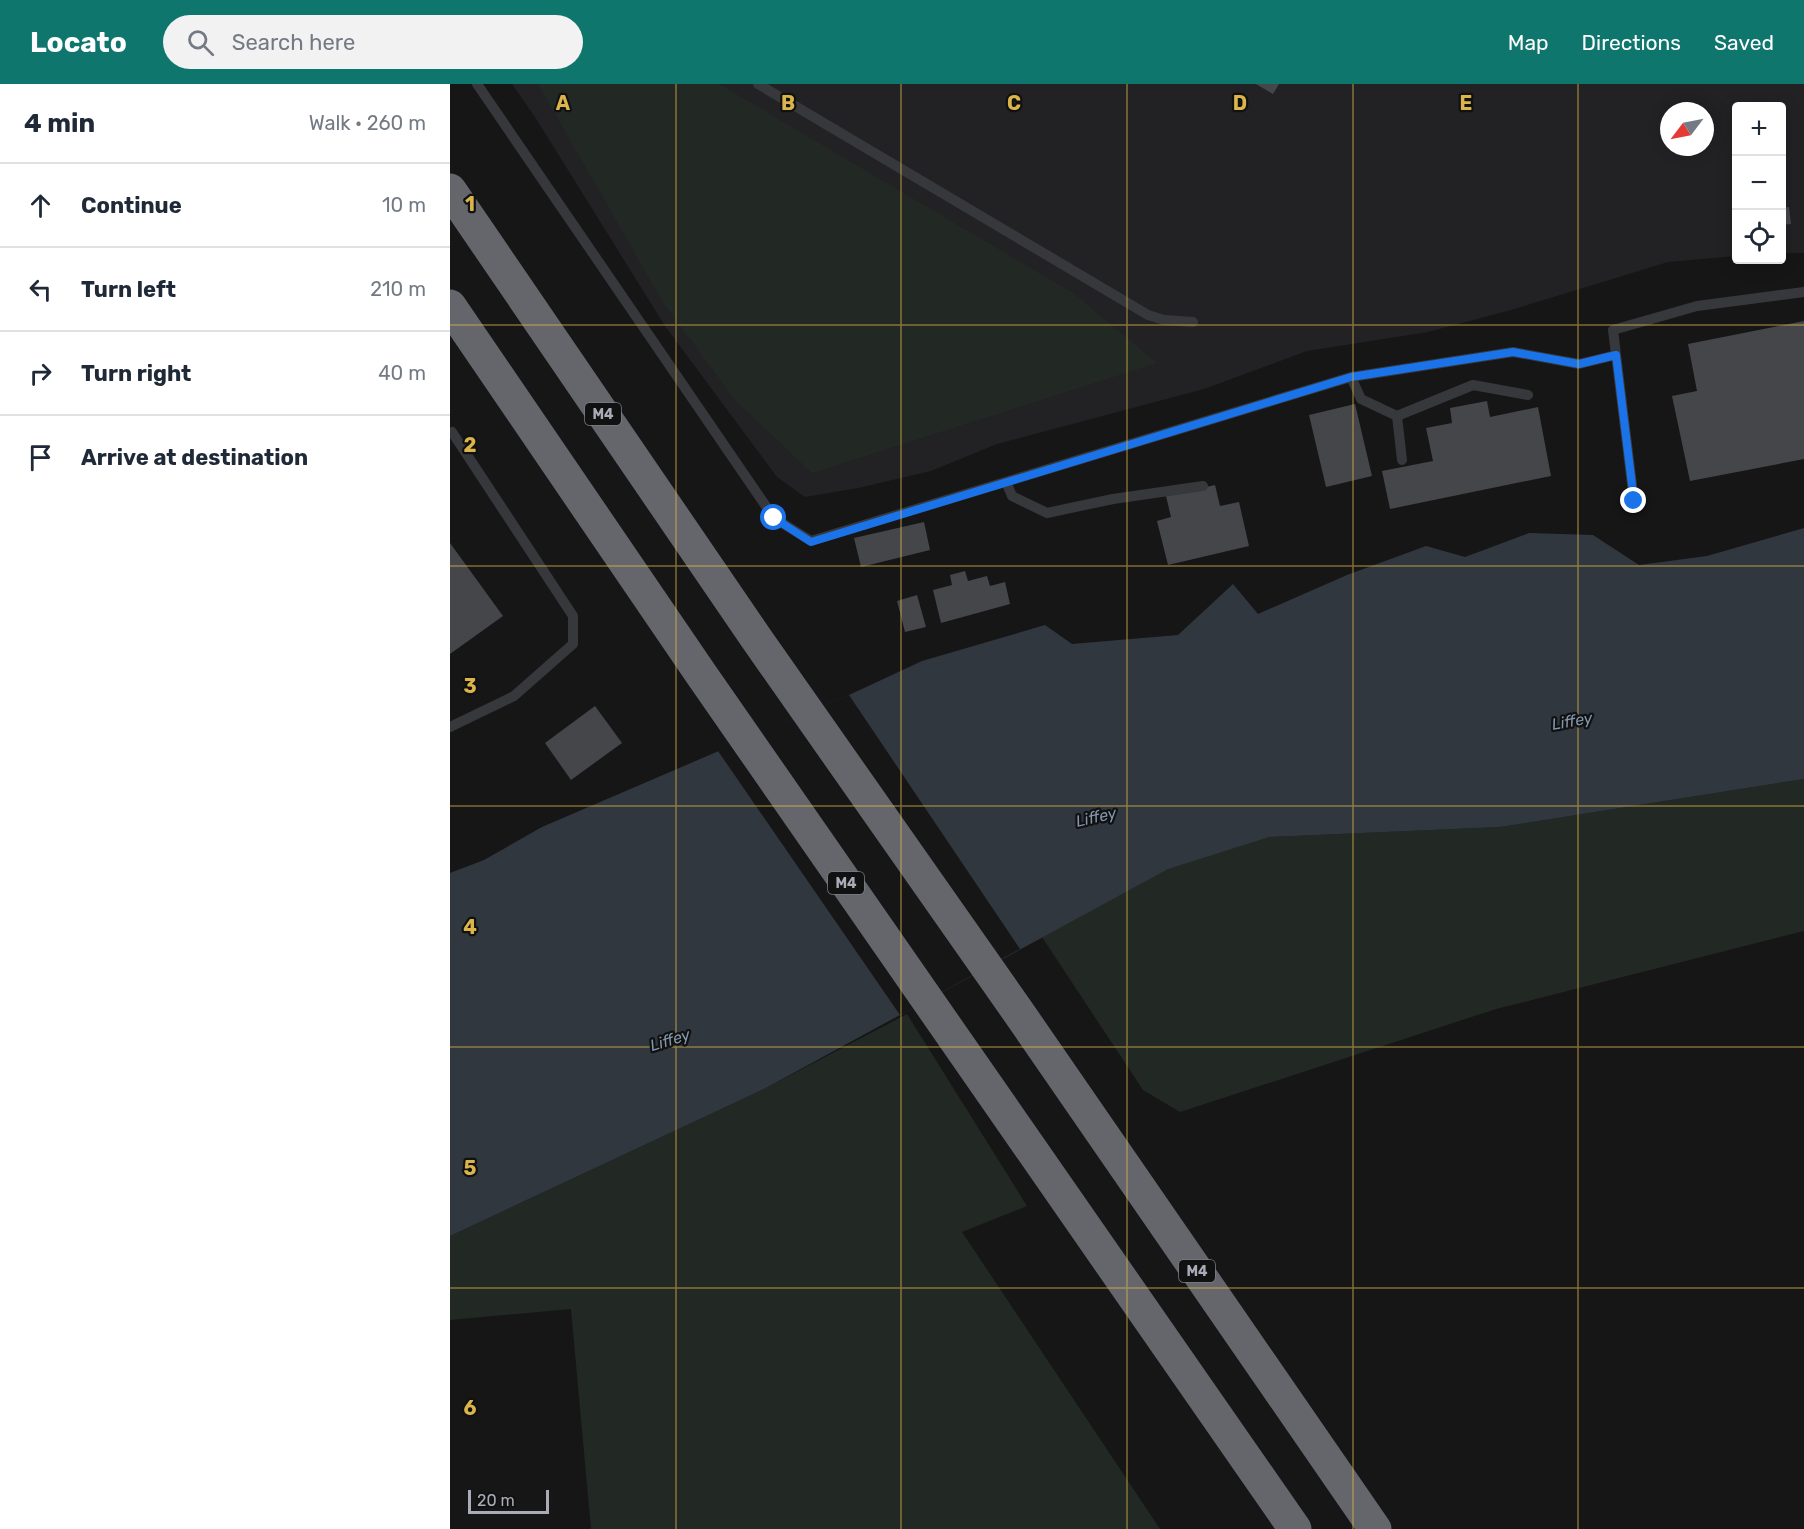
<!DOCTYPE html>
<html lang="en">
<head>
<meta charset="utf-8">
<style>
  :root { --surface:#fff; --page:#f2f2f3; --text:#1f2937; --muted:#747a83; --line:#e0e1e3; --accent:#0f766e }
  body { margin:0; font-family:Rubik,sans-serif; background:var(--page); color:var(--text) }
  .controls { position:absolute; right:18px; top:18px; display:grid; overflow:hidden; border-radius:6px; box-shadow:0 3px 15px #0003 }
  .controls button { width:54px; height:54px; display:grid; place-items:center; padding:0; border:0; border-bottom:2px solid var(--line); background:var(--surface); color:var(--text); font:30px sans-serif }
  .compass { position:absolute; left:1210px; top:18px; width:54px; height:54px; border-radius:50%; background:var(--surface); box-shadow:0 3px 15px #0003; rotate:238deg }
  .scale { position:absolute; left:18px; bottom:15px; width:81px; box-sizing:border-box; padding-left:6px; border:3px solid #a9acb6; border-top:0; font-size:16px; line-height:21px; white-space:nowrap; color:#a9acb6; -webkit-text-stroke:4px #111112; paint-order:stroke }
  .stop { position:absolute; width:18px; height:18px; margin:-14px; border:4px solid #1a73e8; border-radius:50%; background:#fff }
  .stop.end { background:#1a73e8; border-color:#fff; box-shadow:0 2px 6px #0008 }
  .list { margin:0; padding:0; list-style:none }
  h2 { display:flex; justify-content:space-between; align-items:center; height:78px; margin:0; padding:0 24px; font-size:26px }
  h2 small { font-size:20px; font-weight:400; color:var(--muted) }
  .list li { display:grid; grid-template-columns:39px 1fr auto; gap:18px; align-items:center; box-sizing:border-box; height:84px; padding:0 24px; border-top:2px solid var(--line) }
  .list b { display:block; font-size:22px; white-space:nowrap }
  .list em { font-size:20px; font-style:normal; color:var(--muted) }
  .icon { flex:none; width:33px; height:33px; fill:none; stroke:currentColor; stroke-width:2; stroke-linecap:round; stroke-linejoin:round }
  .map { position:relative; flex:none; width:1354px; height:1445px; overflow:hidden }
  header { display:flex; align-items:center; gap:36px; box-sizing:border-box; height:84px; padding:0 30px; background:var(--accent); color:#fff }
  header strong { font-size:28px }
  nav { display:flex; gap:33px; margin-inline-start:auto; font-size:21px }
  .search { width:420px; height:54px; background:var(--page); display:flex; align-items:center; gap:15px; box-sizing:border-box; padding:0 21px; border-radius:33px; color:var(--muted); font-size:22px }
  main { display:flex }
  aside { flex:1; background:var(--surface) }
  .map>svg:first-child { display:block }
</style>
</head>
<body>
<header>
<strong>Locato</strong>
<div class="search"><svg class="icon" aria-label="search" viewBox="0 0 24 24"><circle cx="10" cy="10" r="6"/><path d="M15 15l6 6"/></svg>Search here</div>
<nav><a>Map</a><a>Directions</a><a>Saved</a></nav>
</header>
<main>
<aside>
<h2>4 min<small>Walk · 260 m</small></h2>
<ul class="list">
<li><svg class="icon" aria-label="ahead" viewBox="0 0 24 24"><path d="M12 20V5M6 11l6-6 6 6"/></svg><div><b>Continue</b></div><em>10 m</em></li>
<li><svg class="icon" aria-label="left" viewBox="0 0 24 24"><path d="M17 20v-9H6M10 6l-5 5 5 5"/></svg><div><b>Turn left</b></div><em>210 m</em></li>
<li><svg class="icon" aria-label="right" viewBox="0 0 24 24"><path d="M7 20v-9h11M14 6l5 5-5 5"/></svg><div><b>Turn right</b></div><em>40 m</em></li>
<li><svg class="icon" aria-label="arrive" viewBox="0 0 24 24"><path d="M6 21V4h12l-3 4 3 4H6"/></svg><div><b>Arrive at destination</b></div></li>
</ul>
</aside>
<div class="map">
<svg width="1354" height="1445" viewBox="0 0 1354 1445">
  <rect width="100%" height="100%" fill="#161617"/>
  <path fill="#222224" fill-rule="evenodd" d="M62,0H1354V169H1332V22H1286V172L1218,178L1061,226L978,248L857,267L754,305L547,360L481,387L408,404L355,413L327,393L215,242L85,33ZM1219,27H1255V63H1219Z"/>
  <path fill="#222924" d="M88,0H269L623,209L707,279L362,389L286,317L214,220Z
    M1354,695V847L1046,925L730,1028L693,1006L592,853L695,784L819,753L1050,743Z
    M457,930L577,1122L512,1148L710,1445H141L121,1225L0,1236V1152L314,1005Z"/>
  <path fill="#31373f" d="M1354,444V695L1050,743L819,753L718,785L314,1005L0,1152V789L34,776L92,743L399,611L472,577L595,541L622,560L728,551L783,500L808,530L897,491L976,462L1015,473L1079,449L1143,451L1189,481L1257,472Z"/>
  <path fill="#161617" d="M399,611L570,865L450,931L268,667Z"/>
  <path fill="#45464a" d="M806,0H829L823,10Z
    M1339,123L1341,140L1332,141V124Z
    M1354,237V375L1240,397L1222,312L1247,307L1238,260Z
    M1037,317L1040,333L1088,323L1101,392L940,425L932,387L983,377L976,344L1002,339L1000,324Z
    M905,320L922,392L876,403L859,331Z
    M765,401L770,422L789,418L799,462L718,481L707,437L721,433L716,412Z
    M474,438L480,466L411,483L404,454Z
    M0,459L53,532L0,570Z
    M515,487L518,497L537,492L540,502L555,498L560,520L491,539L483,506L502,501L500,491Z
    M467,511L476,543L455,548L447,517Z
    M145,622L172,659L121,696L95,659Z"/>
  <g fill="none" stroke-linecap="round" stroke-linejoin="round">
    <path stroke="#37383c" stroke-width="10" d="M27,0L324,434L361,457L901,293L1063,268L1129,280L1166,271
      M308,0L698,231L714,236L743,238
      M901,293L911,315L947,332
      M0,349L2,348L123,532V560L64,612L0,643
      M952,376L947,332L1023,301L1078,311
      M556,398L562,412L597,429L663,415L753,402
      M1184,417L1163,246L1247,222L1354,208"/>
    <path stroke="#64666c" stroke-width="33" d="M0,106L306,554L569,929L925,1445
      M0,222L251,590L845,1445"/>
  </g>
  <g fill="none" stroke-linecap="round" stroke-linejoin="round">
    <path stroke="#1a73e8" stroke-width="8" d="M324,434L361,458L901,293L1063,268L1129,280L1166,271L1184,417"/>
  </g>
  <path fill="none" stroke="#dbb44a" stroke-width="1.5" stroke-opacity="0.55" d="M226,0V1445M451,0V1445M677,0V1445M903,0V1445M1128,0V1445M0,241H1354M0,482H1354M0,722H1354M0,963H1354M0,1204H1354"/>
  <g text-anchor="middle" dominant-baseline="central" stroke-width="4.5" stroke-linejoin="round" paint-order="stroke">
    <g fill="#111112" stroke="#7b7e85" stroke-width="1.5">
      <rect x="135" y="319" width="36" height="22" rx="4.5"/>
      <rect x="378" y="788" width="36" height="22" rx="4.5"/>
      <rect x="729" y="1176" width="36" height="22" rx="4.5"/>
    </g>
    <g font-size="14" font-weight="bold" fill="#a9acb6">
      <text x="153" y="330">M4</text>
      <text x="396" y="799">M4</text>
      <text x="747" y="1187">M4</text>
    </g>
    <g font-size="16" font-style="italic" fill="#8597ac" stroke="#111112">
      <text transform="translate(1122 637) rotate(-10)">Liffey</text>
      <text transform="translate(646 733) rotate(-13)">Liffey</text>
      <text transform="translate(220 956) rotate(-17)">Liffey</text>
    </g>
  </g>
  <g font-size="20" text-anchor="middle" font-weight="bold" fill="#dbb44a" stroke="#111112" stroke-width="4.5" stroke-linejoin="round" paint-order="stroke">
    <text x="113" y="26">A</text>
    <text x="338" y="26">B</text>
    <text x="564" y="26">C</text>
    <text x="790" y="26">D</text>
    <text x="1016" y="26">E</text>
    <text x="20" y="127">1</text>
    <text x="20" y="368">2</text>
    <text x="20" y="609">3</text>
    <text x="20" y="850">4</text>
    <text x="20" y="1091">5</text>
    <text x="20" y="1331">6</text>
  </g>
</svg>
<div class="controls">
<button>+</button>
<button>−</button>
<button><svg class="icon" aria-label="locate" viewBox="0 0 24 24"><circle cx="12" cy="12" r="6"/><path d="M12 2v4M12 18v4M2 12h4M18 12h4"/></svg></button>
</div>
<svg class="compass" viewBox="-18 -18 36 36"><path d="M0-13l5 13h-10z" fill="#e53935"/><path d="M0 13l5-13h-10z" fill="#747a83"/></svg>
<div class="scale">20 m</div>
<div class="stop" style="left:324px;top:434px"></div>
<div class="stop end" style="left:1184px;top:417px"></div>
</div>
</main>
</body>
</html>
